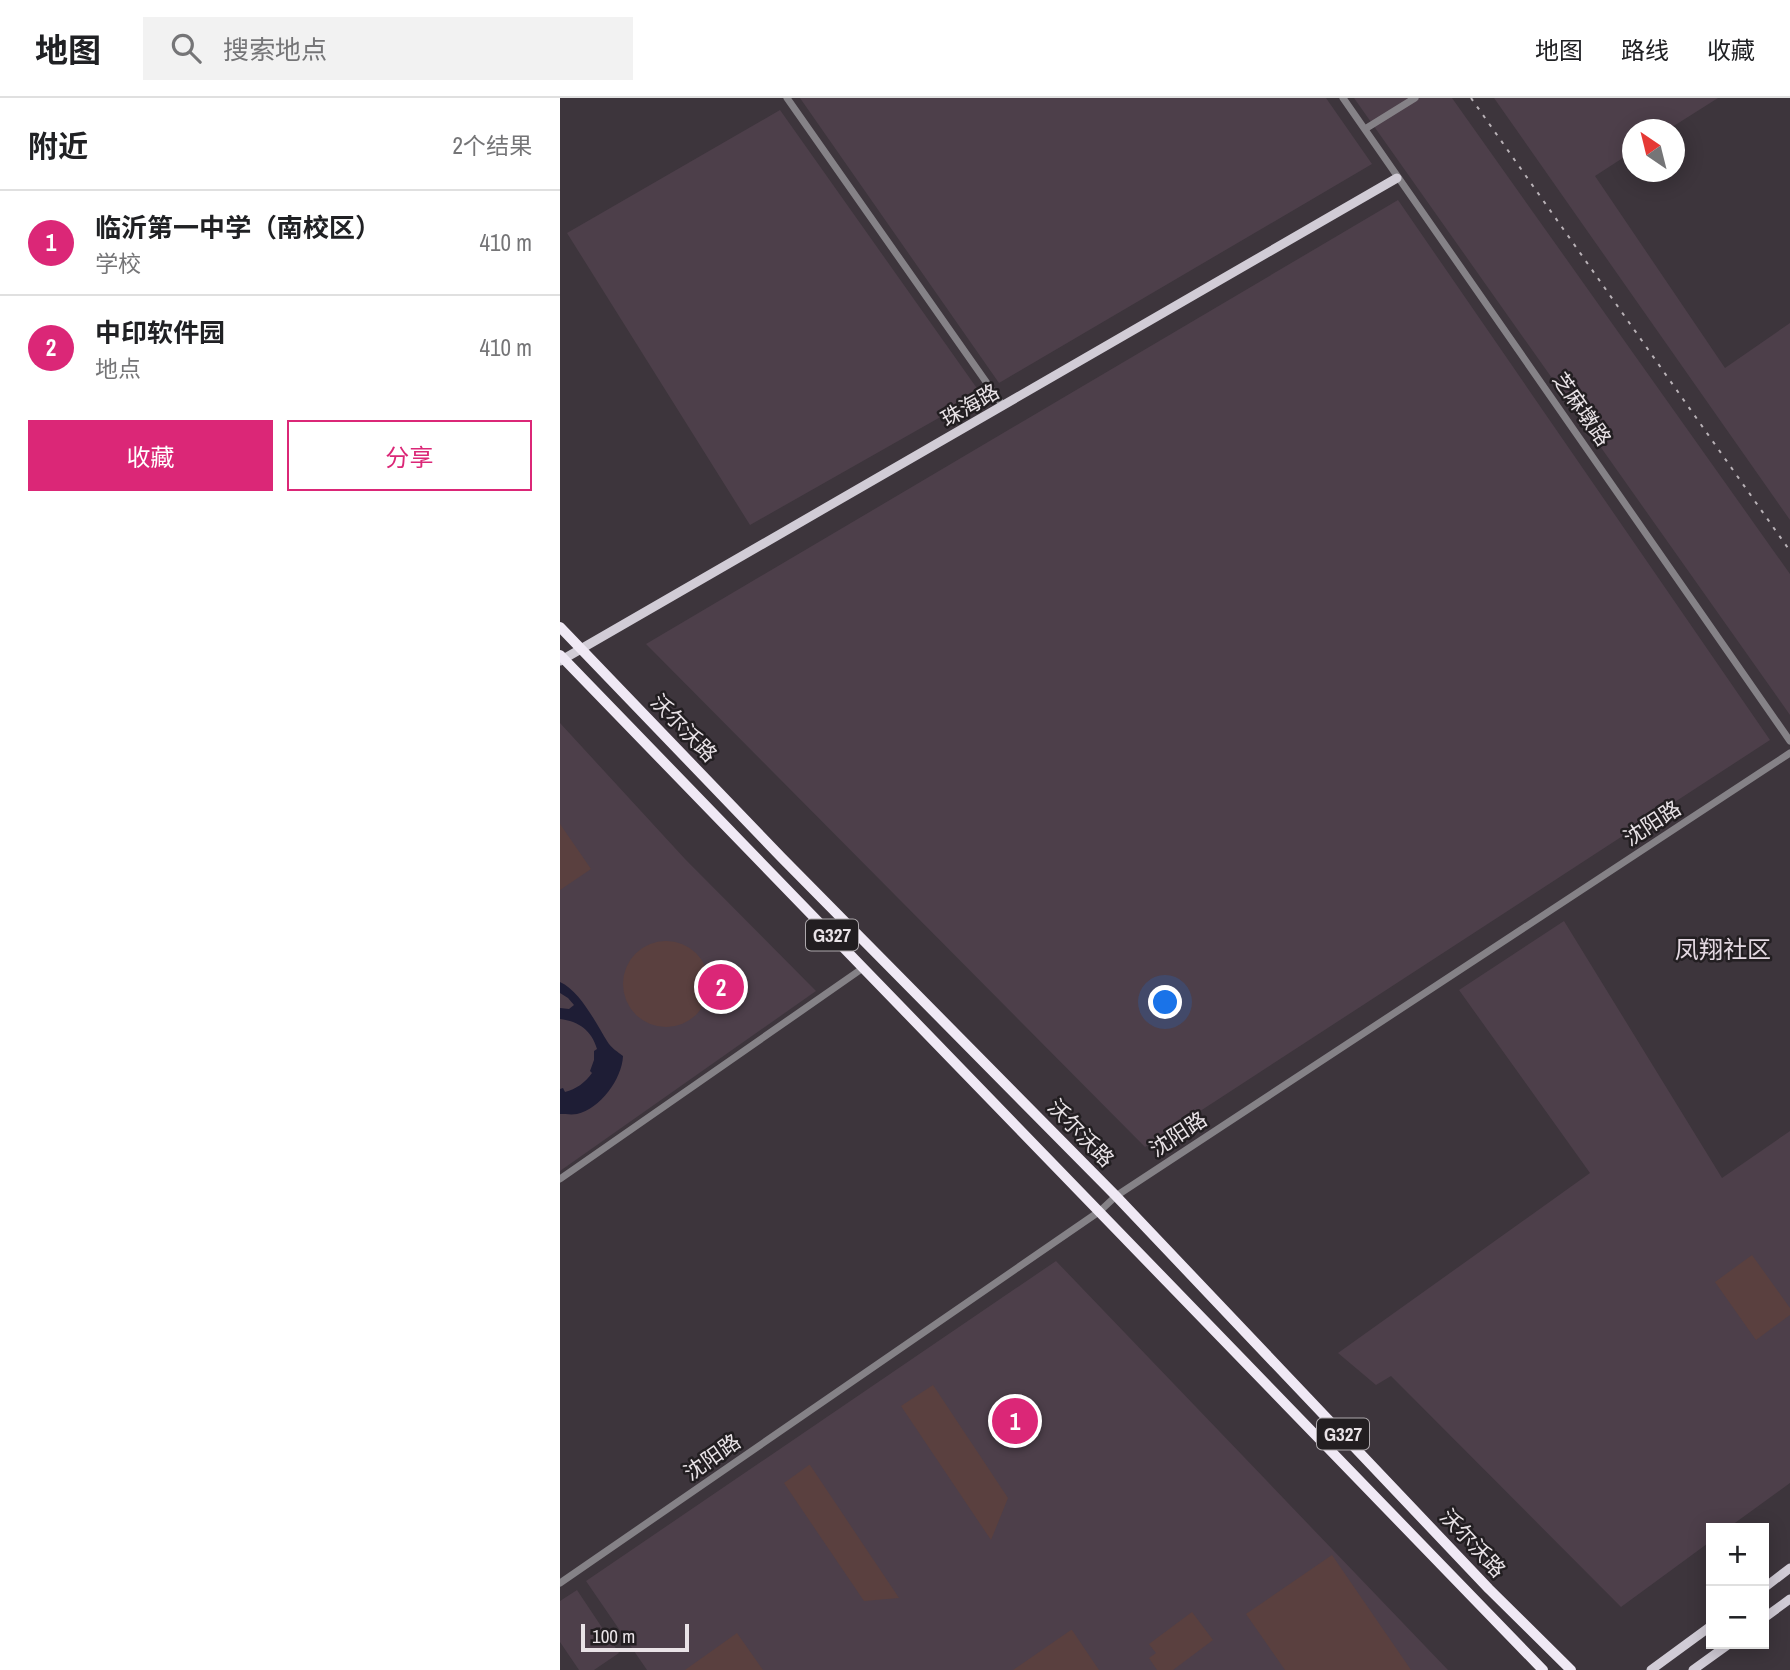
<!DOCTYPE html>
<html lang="zh">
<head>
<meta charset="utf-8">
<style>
  :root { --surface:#fff; --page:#f2f2f2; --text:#202124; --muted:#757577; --line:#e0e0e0; --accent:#db2777 }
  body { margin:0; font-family:"Archivo Narrow","Noto Sans SC",sans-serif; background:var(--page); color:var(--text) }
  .controls { position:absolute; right:21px; bottom:21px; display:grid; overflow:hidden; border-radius:0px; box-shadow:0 4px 18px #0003 }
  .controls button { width:63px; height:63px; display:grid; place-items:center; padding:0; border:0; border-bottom:2px solid var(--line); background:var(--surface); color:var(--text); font:35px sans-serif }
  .compass { position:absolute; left:1062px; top:21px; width:63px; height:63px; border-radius:50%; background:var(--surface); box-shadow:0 4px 18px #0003; rotate:325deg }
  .scale { position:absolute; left:21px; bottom:18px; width:108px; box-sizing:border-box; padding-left:7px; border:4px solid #e9e3e7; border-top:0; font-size:19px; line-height:24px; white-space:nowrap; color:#e9e3e7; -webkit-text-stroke:5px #221e21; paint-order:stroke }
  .you { position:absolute; left:606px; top:905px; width:24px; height:24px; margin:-18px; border:5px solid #fff; border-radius:50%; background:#1a73e8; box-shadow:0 0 0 10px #1a73e833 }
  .badge { display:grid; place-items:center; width:46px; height:46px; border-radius:50%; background:var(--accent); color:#fff; font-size:23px; font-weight:700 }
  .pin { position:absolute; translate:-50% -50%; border:4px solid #fff; box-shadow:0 2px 7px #0006 }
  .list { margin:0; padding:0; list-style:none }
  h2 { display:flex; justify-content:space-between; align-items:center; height:91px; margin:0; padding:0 28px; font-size:30px }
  h2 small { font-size:23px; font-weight:400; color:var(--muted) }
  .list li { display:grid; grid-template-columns:46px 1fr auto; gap:21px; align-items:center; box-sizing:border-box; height:105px; padding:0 28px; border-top:2px solid var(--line) }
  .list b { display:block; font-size:26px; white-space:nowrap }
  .list p { margin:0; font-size:23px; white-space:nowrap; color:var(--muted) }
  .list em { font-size:23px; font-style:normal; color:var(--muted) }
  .actions { display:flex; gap:14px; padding:21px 28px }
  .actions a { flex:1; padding:16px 0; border:2px solid var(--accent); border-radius:0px; text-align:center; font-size:24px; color:var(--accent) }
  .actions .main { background:var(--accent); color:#fff }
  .icon { flex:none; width:38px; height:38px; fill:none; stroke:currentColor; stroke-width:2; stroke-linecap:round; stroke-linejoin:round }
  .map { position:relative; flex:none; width:1230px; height:1572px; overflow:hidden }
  header { display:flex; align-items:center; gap:42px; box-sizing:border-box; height:98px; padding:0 35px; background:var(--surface); border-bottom:2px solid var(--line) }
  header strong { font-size:33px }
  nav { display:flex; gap:38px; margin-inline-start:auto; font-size:24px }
  .search { width:490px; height:63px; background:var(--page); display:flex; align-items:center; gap:18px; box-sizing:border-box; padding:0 24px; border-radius:0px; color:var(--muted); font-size:26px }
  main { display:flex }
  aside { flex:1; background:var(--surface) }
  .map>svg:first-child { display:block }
</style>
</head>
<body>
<header>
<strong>地图</strong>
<div class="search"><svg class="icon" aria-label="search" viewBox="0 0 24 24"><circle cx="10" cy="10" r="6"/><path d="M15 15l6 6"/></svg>搜索地点</div>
<nav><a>地图</a><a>路线</a><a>收藏</a></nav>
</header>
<main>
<aside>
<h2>附近<small>2个结果</small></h2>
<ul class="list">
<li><span class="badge">1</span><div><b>临沂第一中学（南校区）</b><p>学校</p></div><em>410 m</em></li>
<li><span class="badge">2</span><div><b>中印软件园</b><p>地点</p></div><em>410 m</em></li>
</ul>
<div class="actions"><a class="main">收藏</a><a>分享</a></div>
</aside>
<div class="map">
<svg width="1230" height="1572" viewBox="0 0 1230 1572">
  <rect width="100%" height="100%" fill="#3d353c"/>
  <path fill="#4d3f4a" d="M240,0H766L812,66L439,285Z
    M794,0H892L1230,476V617Z
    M934,0H1158L1109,31L1072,32V54L1035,78L1165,270L1230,225V422Z
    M220,12L421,296L190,427L7,135Z
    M838,102L1210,642L585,1049L86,546Z
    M0,625L125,761L256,893L0,1073Z
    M1004,823L1162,1080L1230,1033V1385L1168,1430H1151V1443L1061,1509L831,1278L816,1287L778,1255L1030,1075L899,892Z
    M496,1163L888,1572H87L26,1483Z
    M17,1492L59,1555L34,1572H19L0,1544V1503Z"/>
  <path fill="#5a403f" d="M0,726L31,771L0,792Z
    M63 886a43 43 0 1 1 86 0a43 43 0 1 1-86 0Z
    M1192,1157L1230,1210V1217L1196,1242L1155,1184Z
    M373,1287L448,1400L431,1442L341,1308Z
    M249,1367H250L339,1500L304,1503L224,1385Z
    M772,1457L851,1572H725L686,1516Z
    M632,1514L653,1542L613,1572H597L589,1560L596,1555L589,1546Z
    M512,1532L539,1572H453L511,1532Z
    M177,1535L203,1572H125Z"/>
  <path fill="#1e1d35" d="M0,884C20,893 36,925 47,943C51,950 58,954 63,958C62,981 40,1011 17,1016C12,1017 5,1016 0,1016V991L3,990L5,994C16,991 25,985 32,975L30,973L34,962V953L37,951C32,933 19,923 0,921V910L9,911L14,907L8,900L0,895Z"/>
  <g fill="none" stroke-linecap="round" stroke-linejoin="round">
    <path stroke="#858287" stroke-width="7" d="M227,0L443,308
      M783,0L1230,643
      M805,31L855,0
      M0,1081L303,870
      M0,1485L540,1113L556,1098L1230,655"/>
    <path stroke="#d1ccd6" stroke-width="9" d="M0,563L837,80
      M1204,1490L1230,1470
      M1204,1520L1230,1501
      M1091,1572L1151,1528
      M1133,1572L1169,1546"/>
    <path stroke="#f0e9f5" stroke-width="10" d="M0,529L222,760L556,1098L929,1491L1011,1572
      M0,557L983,1572"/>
    <path stroke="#b9b2b7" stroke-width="2" stroke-dasharray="3.5 7" stroke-linecap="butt" d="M911,0L1230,453"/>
  </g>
  <g text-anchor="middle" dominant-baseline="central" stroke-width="5" stroke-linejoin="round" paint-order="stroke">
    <g fill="#221e21" stroke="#ada8ac" stroke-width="2">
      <rect x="246" y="821.5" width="52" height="31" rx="5"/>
      <rect x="757" y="1320.5" width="52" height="31" rx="5"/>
    </g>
    <g font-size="19" font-weight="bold" fill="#e9e3e7">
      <text x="272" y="837">G327</text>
      <text x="783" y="1336">G327</text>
    </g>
    <g font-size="21" fill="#e9e3e7" stroke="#221e21">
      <text transform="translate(410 307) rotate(-30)">珠海路</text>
      <text transform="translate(1022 311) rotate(55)">芝麻墩路</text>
      <text transform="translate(124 630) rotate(46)">沃尔沃路</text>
      <text transform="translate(1092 725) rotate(-33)">沈阳路</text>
      <text transform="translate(521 1035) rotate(46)">沃尔沃路</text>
      <text transform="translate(618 1036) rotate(-33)">沈阳路</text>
      <text transform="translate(152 1359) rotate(-35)">沈阳路</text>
      <text transform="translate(913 1445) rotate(47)">沃尔沃路</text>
    </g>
    <g font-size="24" fill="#e4d9e2" stroke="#221e21">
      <text x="1163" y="851">凤翔社区</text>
    </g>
  </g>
</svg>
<div class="controls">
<button>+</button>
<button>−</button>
</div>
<svg class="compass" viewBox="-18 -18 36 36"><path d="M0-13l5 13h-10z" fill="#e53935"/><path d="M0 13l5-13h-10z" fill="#757577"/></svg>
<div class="scale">100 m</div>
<div class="you"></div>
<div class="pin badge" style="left:455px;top:1323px">1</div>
<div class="pin badge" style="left:161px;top:889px">2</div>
</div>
</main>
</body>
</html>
